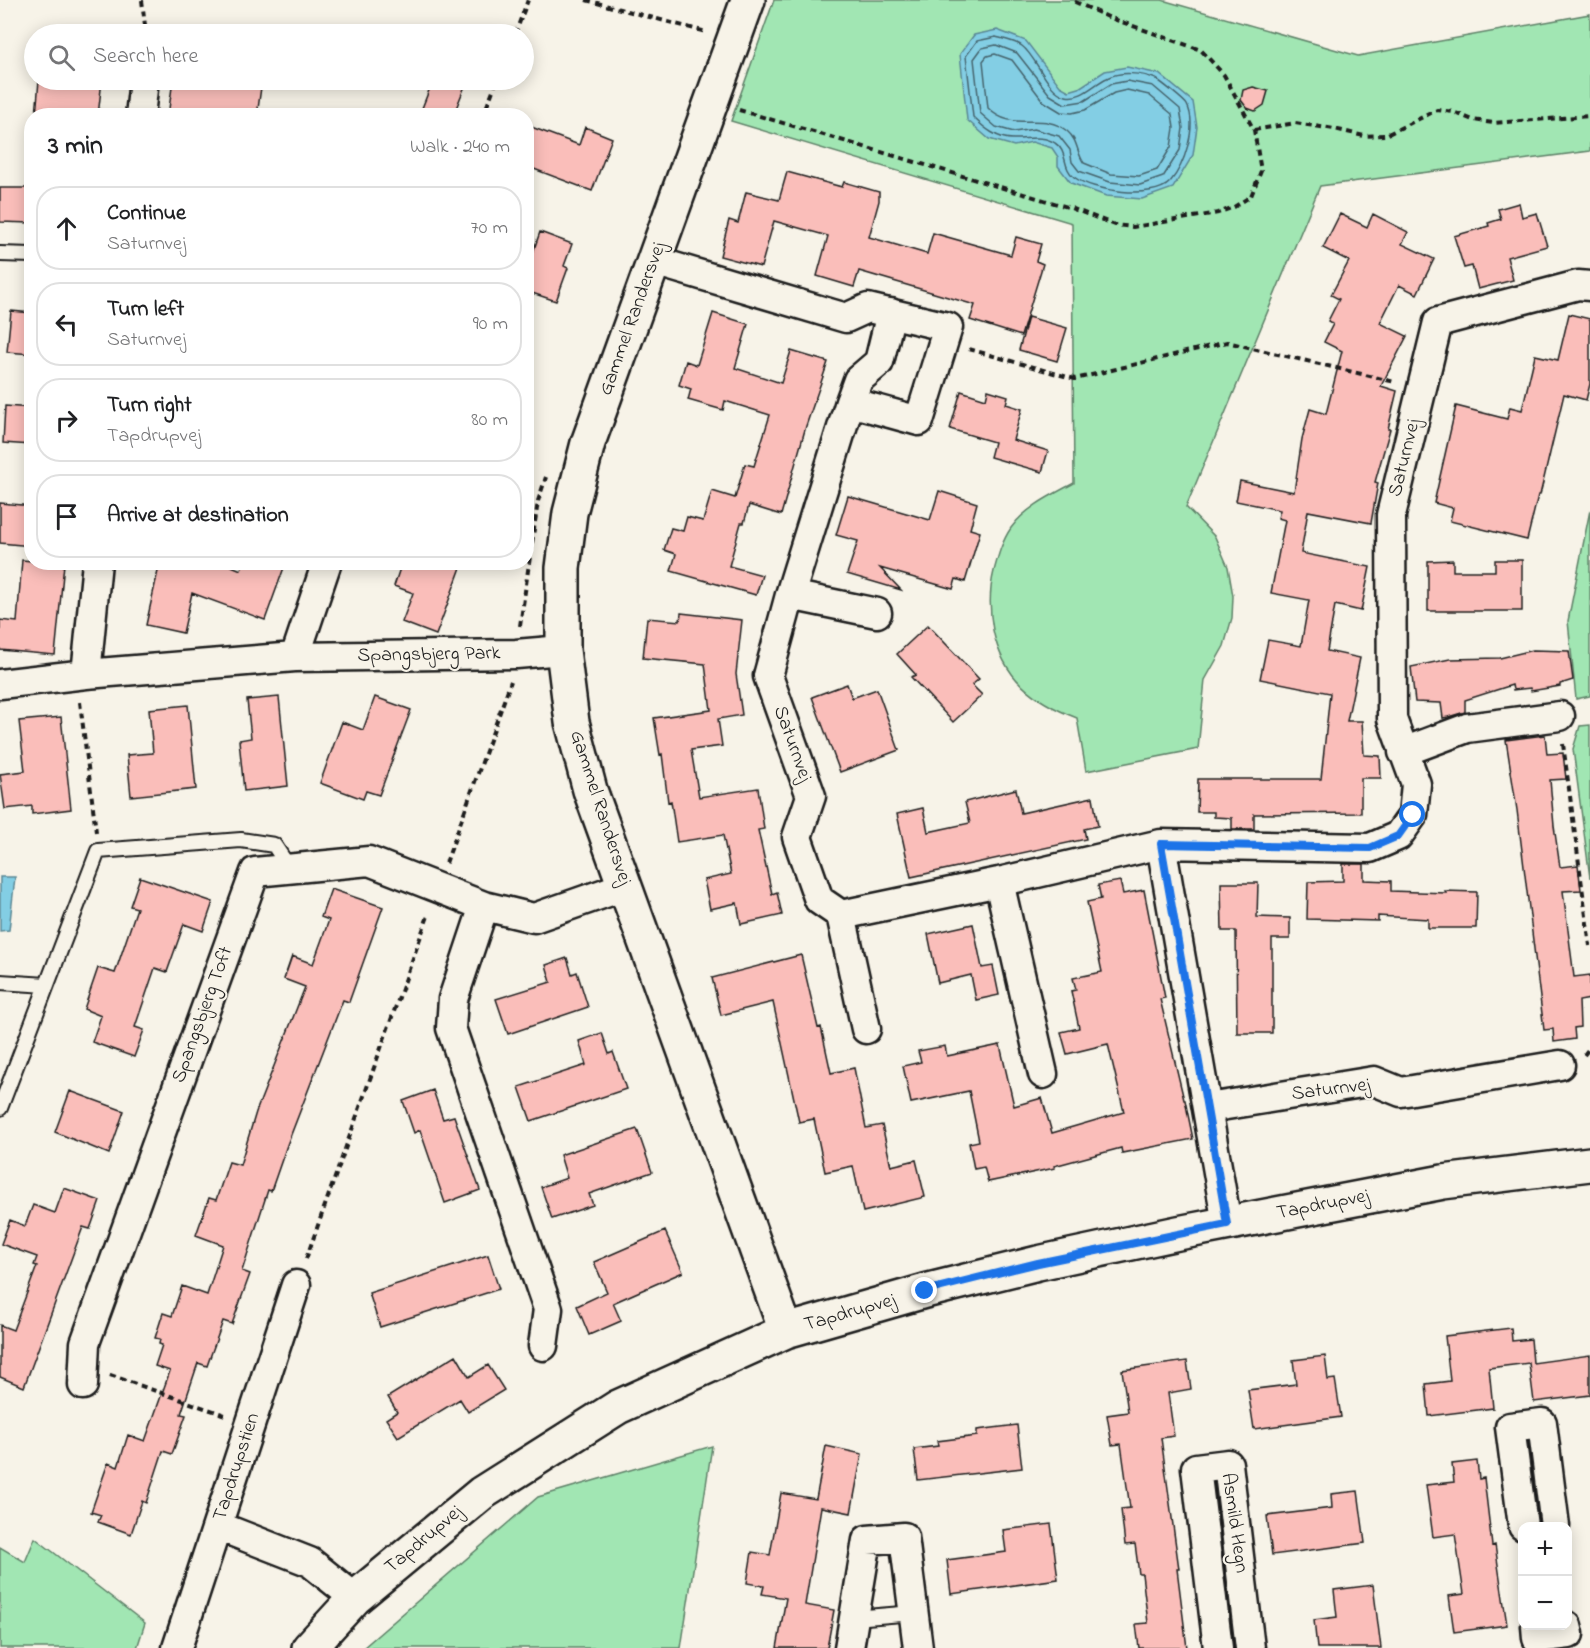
<!DOCTYPE html>
<html lang="en">
<head>
<meta charset="utf-8">
<style>
  :root { --surface:#fff; --page:#f6f6f6; --text:#202124; --muted:#757577; --line:#e0e0e0 }
  body { margin:0; font-family:"Indie Flower",sans-serif; background:var(--page); color:var(--text) }
  .controls { position:absolute; right:18px; bottom:18px; display:grid; overflow:hidden; border-radius:12px; box-shadow:0 3px 15px #0003 }
  .controls button { width:54px; height:54px; display:grid; place-items:center; padding:0; border:0; border-bottom:2px solid var(--line); background:var(--surface); color:var(--text); font:30px sans-serif }
  .stop { position:absolute; width:18px; height:18px; margin:-14px; border:4px solid #1a73e8; border-radius:50%; background:#fff }
  .stop.end { background:#1a73e8; border-color:#fff; box-shadow:0 2px 6px #0008 }
  .list { margin:0; padding:0; list-style:none }
  h2 { display:flex; justify-content:space-between; align-items:center; height:78px; margin:0; padding:0 24px; font-size:26px }
  h2 small { font-size:20px; font-weight:400; color:var(--muted) }
  .list li { display:grid; grid-template-columns:39px 1fr auto; gap:18px; align-items:center; box-sizing:border-box; height:84px; margin:0 12px 12px; padding:0 12px; border:2px solid var(--line); border-radius:24px }
  .list b { display:block; font-size:22px; white-space:nowrap }
  .list p { margin:0; font-size:20px; white-space:nowrap; color:var(--muted) }
  .list em { font-size:20px; font-style:normal; color:var(--muted) }
  .icon { flex:none; width:33px; height:33px; fill:none; stroke:currentColor; stroke-width:2; stroke-linecap:round; stroke-linejoin:round }
  .map { position:relative; flex:none; width:1590px; height:1648px; overflow:hidden }
  .search { position:absolute; background:var(--surface); box-shadow:0 3px 15px #0003; left:24px; top:24px; width:510px; height:66px; display:flex; align-items:center; gap:15px; box-sizing:border-box; padding:0 21px; border-radius:33px; color:var(--muted); font-size:22px }
  .panel { position:absolute; background:var(--surface); box-shadow:0 3px 15px #0003; left:24px; top:108px; width:510px; height:462px; border-radius:24px }
  .map>svg:first-child { display:block }
</style>
</head>
<body>
<div class="map">
<svg width="1590" height="1648" viewBox="0 0 1590 1648">
  <rect width="100%" height="100%" fill="#f7f3e8"/>
  <filter id="ink" filterUnits="userSpaceOnUse"><feTurbulence type="fractalNoise" baseFrequency=".0167" numOctaves="2"/><feDisplacementMap in="SourceGraphic" scale="12" xChannelSelector="R" yChannelSelector="G"/><feConvolveMatrix kernelMatrix="1 2 1 2 8 2 1 2 1" color-interpolation-filters="sRGB"/></filter>
  <g filter="url(#ink)">
    <path fill="#a1e6b3" stroke="#5e8168" stroke-width="1.5" d="M774,0H1162L1358,56L1590,14V151L1320,186L1186,507L1215,537L1228,567L1233,596L1232,618L1224,646L1205,680L1198,749L1086,771L1077,718C1033,701 1003,678 993,630C989,609 989,591 994,571C998,556 1002,541 1011,528C1026,507 1052,495 1074,483L1072,223L731,121Z
      M1590,510V696L1576,699L1568,621Z
      M1590,725V878L1573,749L1580,726Z
      M712,1446L681,1648H363L538,1497Z
      M35,1538L145,1623L137,1648H0V1547L25,1562Z"/>
    <path fill="#83cee4" stroke="#5a8794" stroke-width="1.5" d="M997,30L1026,41L1060,86L1069,91L1079,88L1105,71L1127,67L1159,74L1193,102L1197,127L1193,155L1173,188L1142,199L1106,196L1071,183L1058,166V157L1052,148L1032,142L1014,146L989,139L967,120L960,54L974,35Z
      M0,877H15L9,930L0,931Z"/>
    <g fill="none" stroke-linecap="round" stroke-linejoin="round">
      <path stroke="#45636c" stroke-width="1.5" d="M996,37C1004,39 1015,41 1022,46C1037,57 1046,91 1066,96C1081,100 1095,83 1107,78C1120,71 1142,73 1156,79C1161,82 1185,101 1187,105C1198,126 1184,166 1170,182C1153,200 1092,191 1074,177C1062,168 1068,151 1055,143C1043,135 1029,139 1015,139C998,140 984,128 973,117L966,56L977,41Z
        M996,45L1017,53L1050,95L1065,104L1084,101L1111,84L1127,81L1153,86L1180,109L1183,128L1180,150L1163,177L1140,185L1110,182L1079,171L1072,162L1070,150L1059,136L1034,129L1014,132L996,127L980,113L974,59L982,48Z
        M995,54L1012,60L1043,101L1061,112L1072,113L1085,110L1114,93L1127,90L1149,95L1172,114L1174,128L1171,147L1157,170L1139,176L1111,174L1084,163C1077,154 1078,140 1067,131C1042,110 1013,134 988,108L983,61L987,56Z"/>
    </g>
    <path fill="#fabeba" stroke="#1c1c1c" stroke-width="1.5" d="M39,80H102L98,116H36Z
      M173,80H193L234,85V80H262L257,116H168Z
      M433,80H448L465,86L453,116H419Z
      M1253,87L1268,91L1264,105L1255,111L1247,108L1241,100L1243,90Z
      M526,125L579,145L585,127L612,138L592,191L526,166Z
      M787,172L842,187L844,182L879,192V201L869,237L927,254L933,233L1011,255L1016,237L1041,244L1036,261L1043,264L1021,336L970,320L975,305L859,271L854,287L817,276L828,236L774,221L761,267L720,256L729,220L738,223L746,192L779,200Z
      M0,188H32V223L0,222Z
      M1519,203L1522,217L1537,213L1547,246L1507,257L1513,280L1478,289L1472,266L1464,268L1454,236L1489,226L1488,223L1501,219L1498,209Z
      M1340,214L1367,227L1373,214L1408,232L1402,244L1434,259L1417,294L1399,285L1380,323L1407,336L1381,386L1397,391L1388,429H1390L1375,482L1378,483L1371,523L1308,511L1301,553L1370,567L1361,611L1335,605L1327,651L1360,658L1347,721H1362L1364,755L1380,756L1381,778H1361V813L1254,814V829H1232V818L1214,817V812H1197L1198,779H1321L1330,693L1260,679L1268,640L1301,646L1309,600L1271,593L1285,520L1278,518L1280,510L1236,501L1240,481L1294,492L1302,439L1310,409L1326,414L1342,351L1324,342L1333,324L1328,321L1339,299L1331,295L1349,261L1323,248Z
      M540,232L572,244L564,266L568,268L556,301L526,291V253L532,255Z
      M11,311L32,313V354L7,352Z
      M713,313L748,324L735,368L781,383L791,351L828,362L806,426L781,515L749,505L744,523H741L729,566L762,575L756,595L671,571L676,554L664,550L671,528L683,531L687,517L703,521L712,491L735,498L745,464L754,466L770,415L725,401L723,410L688,400L691,389L679,385L686,361L697,365Z
      M1569,314L1590,319V384L1586,400L1564,394L1540,495H1538L1527,540L1450,521L1453,508L1434,503L1456,406L1507,419L1510,407L1522,410L1535,355L1558,360Z
      M1028,317L1067,328L1057,361L1019,350Z
      M988,390L1008,396L1006,404L1022,409L1013,440L1048,451L1042,472L990,457L994,442L950,429L961,391L986,399Z
      M5,406L32,408V445L3,443Z
      M939,491L977,503L970,529L980,532L965,582L956,579L953,589L880,568L901,590L847,574L858,541L836,535L848,496L930,520Z
      M0,503L32,506V546L0,543Z
      M22,560L32,561V562L64,564L55,655L0,650V620L17,622Z
      M1453,560V571H1495V560H1522V611H1428V561Z
      M160,562H222L241,570L243,562H286L265,620L192,593L183,633L146,625Z
      M402,562H463L436,635L402,622L413,593L394,586Z
      M681,613L742,620L736,674L742,715L718,719L722,746L691,750L699,797L758,788L764,829L758,830L772,894L777,892L782,915L741,924L737,903L710,909L704,880L731,874L723,835L677,842L671,801L668,802L662,754L660,755L654,718L711,710L705,664L643,658L647,618L680,621Z
      M928,625L979,679L972,685L982,695L953,722L911,677L916,675L897,654Z
      M1533,650L1569,651L1573,680L1560,684V686L1531,691L1530,688L1513,690L1512,685L1465,700V712L1448,717L1443,718L1441,703L1415,702L1411,667L1450,659L1500,658Z
      M847,684L852,698L877,689L899,750L840,772L812,697Z
      M279,697L288,786L244,791L239,740L251,738L247,700Z
      M375,697L411,710L379,795L366,791L363,799L320,783L342,722L363,730Z
      M188,705L196,789L131,796L127,755L153,753L149,709Z
      M61,717L71,809L32,814V806L5,809L0,774L25,771L19,721Z
      M1545,735L1547,754L1563,753L1566,779L1550,780L1554,826L1560,867L1578,865L1581,890L1563,891L1574,977L1590,975V999L1579,1001L1580,1027L1574,1028L1575,1039L1554,1042L1553,1029L1544,1030L1517,810L1506,740Z
      M1016,789L1021,813L1093,797L1098,826L1084,829L1086,839L911,877L897,814L923,808L928,832L970,823L965,802Z
      M1343,864H1364V880L1391,881V891L1446,893L1445,891L1477,892L1476,928H1428V919L1378,916V921L1307,919L1308,882L1343,881Z
      M140,877L213,902L203,931L184,924L167,972L155,968L135,1027L144,1030L134,1057L92,1042L101,1016L84,1009L98,968L115,973L137,908L130,906Z
      M1120,881L1123,894L1144,890L1165,998L1160,999L1184,1100H1185L1193,1139L1122,1153L1121,1148L1054,1166L1055,1168L988,1182L984,1167L974,1169L969,1143L979,1141L969,1091L911,1103L903,1066L921,1062L918,1051L945,1046L947,1056L1000,1045L1014,1106L1042,1098L1052,1133L1124,1112L1108,1044L1067,1054L1061,1032L1079,1028L1071,991L1076,990L1073,978L1102,972L1087,902L1101,899L1098,885Z
      M1221,883H1258L1257,917L1290,918V939H1272V1033H1237L1236,931H1222Z
      M331,889L383,907L349,1002L343,1000L287,1145L271,1191L268,1190L242,1271L250,1274L232,1324L223,1321L207,1366L198,1363L181,1414L186,1415L172,1454L163,1451L146,1503L142,1501L131,1534L98,1522L101,1515L91,1512L108,1463L118,1467L128,1435L145,1441L170,1371L155,1366L162,1345L159,1344L160,1339L155,1338L163,1313L172,1316L182,1286L207,1295L223,1245L196,1235L209,1198L216,1200L229,1162L240,1165L256,1112L305,987L284,979L292,956L313,964L329,920L321,917Z
      M973,924L982,968L993,966L999,995L976,1000L971,975L938,983L928,934Z
      M801,955L818,1028L821,1027L831,1073L854,1068L866,1128L882,1125L891,1166L916,1160L925,1197L863,1212L853,1166L825,1172L814,1119L799,1122L773,1002L721,1015L712,978Z
      M567,958L572,974L577,972L588,1007L508,1034L496,999L551,982L546,965Z
      M602,1033L609,1054L613,1052L626,1089L531,1121L519,1087L586,1065L579,1041Z
      M433,1090L443,1119L454,1116L480,1190L445,1203L420,1130L414,1133L403,1101Z
      M70,1091L124,1111L109,1154L55,1132Z
      M637,1129L652,1172L589,1194L593,1205L552,1219L541,1187L567,1178L560,1155Z
      M64,1188L100,1201L90,1229L83,1227L24,1387L0,1377V1325L13,1330L37,1266L34,1265L37,1257L1,1244L10,1220L25,1226L33,1205L55,1213Z
      M665,1231L683,1272L613,1303L621,1321L589,1335L577,1306L607,1292L594,1262Z
      M488,1255L499,1289L380,1327L369,1293Z
      M1511,1328L1512,1341L1531,1339L1533,1363L1590,1355V1395L1534,1402L1529,1363L1489,1368L1493,1408L1429,1416L1426,1384L1450,1381L1445,1336Z
      M456,1355L469,1377L488,1365L504,1390L468,1412L460,1399L398,1437L386,1419L397,1412L388,1397Z
      M1325,1356L1328,1380L1335,1379L1341,1417L1254,1429L1248,1390L1296,1384L1293,1360Z
      M1187,1361L1191,1389L1168,1393L1174,1436L1161,1438L1179,1569H1177L1187,1648H1139L1136,1624L1148,1623L1142,1574H1139L1135,1544L1125,1545L1121,1509L1130,1508L1121,1444L1112,1445L1107,1415L1128,1412L1122,1370Z
      M1017,1425L1022,1468L918,1480L914,1449L938,1446L937,1441L977,1436V1430Z
      M826,1446L862,1454L851,1513L821,1507L805,1605L834,1610L827,1648H777L786,1598L762,1594L764,1586L747,1583L752,1552L770,1555L781,1493L816,1499Z
      M1477,1461L1479,1479L1484,1478L1492,1546L1495,1545L1507,1625L1454,1632L1449,1596L1464,1594L1455,1534L1433,1537L1426,1485L1454,1482L1452,1464Z
      M1358,1491L1365,1543L1272,1555L1267,1516L1332,1508L1331,1494Z
      M1051,1524L1058,1579L951,1594L947,1560L1006,1552L1003,1530Z
      M1373,1585L1381,1648H1317L1314,1620L1337,1617L1334,1590Z"/>
    <g fill="none" stroke-linecap="round" stroke-linejoin="round">
      <g stroke="#1c1c1c" stroke-width="18">
        <path id="service" d="M0,254L32,255
          M0,982L47,985
          M0,1108L98,851L241,840L274,845L290,869
          M854,1618L914,1613"/>
      </g>
      <g stroke="#1c1c1c" stroke-width="33">
        <path id="minor" d="M140,116L143,89
          M654,261L846,318L868,308L948,327L919,421L850,402
          M790,595L877,613
          M295,657L327,562
          M86,674L97,562
          M0,684L86,674L295,657L516,654L563,650
          M1403,752L1467,728L1560,716
          M1161,844L1227,1224
          M999,882L1043,1074
          M841,915L999,882L1161,844L1370,848L1398,836L1413,815L1416,784L1392,719L1391,515L1438,322L1578,285L1590,286
          M866,1029L841,915L819,900L797,837L811,796L768,676L790,595L850,402L858,380L879,362L891,313
          M1208,1108L1374,1081L1401,1092L1560,1065
          M543,1346L548,1309L451,1028L453,999L484,906L534,918L625,886
          M83,1385L85,1343L255,872L369,861L484,906
          M218,1526L310,1562L355,1598
          M1523,1526L1510,1427L1542,1423L1555,1526
          M1536,1626L1537,1638L1569,1634L1567,1626
          M177,1648L296,1285
          M849,1648L867,1540L904,1537L918,1648
          M1218,1648L1196,1468L1228,1464L1250,1648"/>
      </g>
      <g stroke="#1c1c1c" stroke-width="38">
        <path id="tertiary" d="M748,0L588,443L570,513L563,568V650L572,722L590,790L786,1331
          M309,1648L355,1598L482,1493L618,1407L786,1331L925,1291L1038,1263L1178,1233L1443,1182L1590,1164"/>
      </g>
      <path stroke="#1c1c1c" stroke-width="4" stroke-dasharray="6 4.5" stroke-linecap="butt" d="M142,0L146,34
        M586,0L706,32
        M515,34L528,0
        M739,110L1071,208L1115,225L1133,227L1218,213L1234,207L1251,196L1261,171L1254,130L1224,75L1201,50L1108,17L1071,0
        M483,116L497,80
        M1254,130L1295,123L1334,129L1364,136L1386,135L1437,110L1453,112L1473,120L1493,123L1590,116
        M969,349L1075,379L1227,342L1395,382
        M520,626L538,501L546,477
        M80,702L96,832
        M1563,744L1590,946
        M446,863L511,681
        M1584,1055L1590,1047
        M306,1259L429,913
        M110,1375L225,1415"/>
      <use href="#service" stroke="#f7f3e8" stroke-width="14"/>
      <use href="#minor" stroke="#f7f3e8" stroke-width="28"/>
      <use href="#tertiary" stroke="#f7f3e8" stroke-width="33"/>
    </g>
  </g>
  <g fill="none" stroke-linecap="round" stroke-linejoin="round" filter="url(#ink)">
    <path stroke="#1a73e8" stroke-width="8" d="M925,1291L1038,1263L1227,1224L1161,844L1370,848L1398,836L1413,815"/>
  </g>
  <g text-anchor="middle" dominant-baseline="central" stroke-width="4.5" stroke-linejoin="round" paint-order="stroke">
    <g font-size="20" fill="#1c1c1c" stroke="#f7f3e8">
      <text transform="translate(633 319) rotate(-70)">Gammel Randersvej</text>
      <text transform="translate(1405 458) rotate(-76)">Saturnvej</text>
      <text transform="translate(429 655) rotate(-1)">Spangsbjerg Park</text>
      <text transform="translate(792 744) rotate(70)">Saturnvej</text>
      <text transform="translate(600 808) rotate(72)">Gammel Randersvej</text>
      <text transform="translate(203 1015) rotate(-70)">Spangsbjerg Toft</text>
      <text transform="translate(1331 1090) rotate(-7)">Saturnvej</text>
      <text transform="translate(1323 1205) rotate(-11)">Tapdrupvej</text>
      <text transform="translate(850 1313) rotate(-16)">Tapdrupvej</text>
      <text transform="translate(237 1467) rotate(-72)">Tapdrupstien</text>
      <text transform="translate(1234 1523) rotate(82)">Asmild Hegn</text>
      <text transform="translate(424 1540) rotate(-40)">Tapdrupvej</text>
    </g>
  </g>
</svg>
<div class="controls">
<button>+</button>
<button>−</button>
</div>
<div class="stop" style="left:1413px;top:815px"></div>
<div class="stop end" style="left:925px;top:1291px"></div>
<div class="search"><svg class="icon" aria-label="search" viewBox="0 0 24 24"><circle cx="10" cy="10" r="6"/><path d="M15 15l6 6"/></svg>Search here</div>
<section class="panel">
<h2>3 min<small>Walk · 240 m</small></h2>
<ul class="list">
<li><svg class="icon" aria-label="ahead" viewBox="0 0 24 24"><path d="M12 20V5M6 11l6-6 6 6"/></svg><div><b>Continue</b><p>Saturnvej</p></div><em>70 m</em></li>
<li><svg class="icon" aria-label="left" viewBox="0 0 24 24"><path d="M17 20v-9H6M10 6l-5 5 5 5"/></svg><div><b>Turn left</b><p>Saturnvej</p></div><em>90 m</em></li>
<li><svg class="icon" aria-label="right" viewBox="0 0 24 24"><path d="M7 20v-9h11M14 6l5 5-5 5"/></svg><div><b>Turn right</b><p>Tapdrupvej</p></div><em>80 m</em></li>
<li><svg class="icon" aria-label="arrive" viewBox="0 0 24 24"><path d="M6 21V4h12l-3 4 3 4H6"/></svg><div><b>Arrive at destination</b></div></li>
</ul>
</section>
</div>
</body>
</html>
